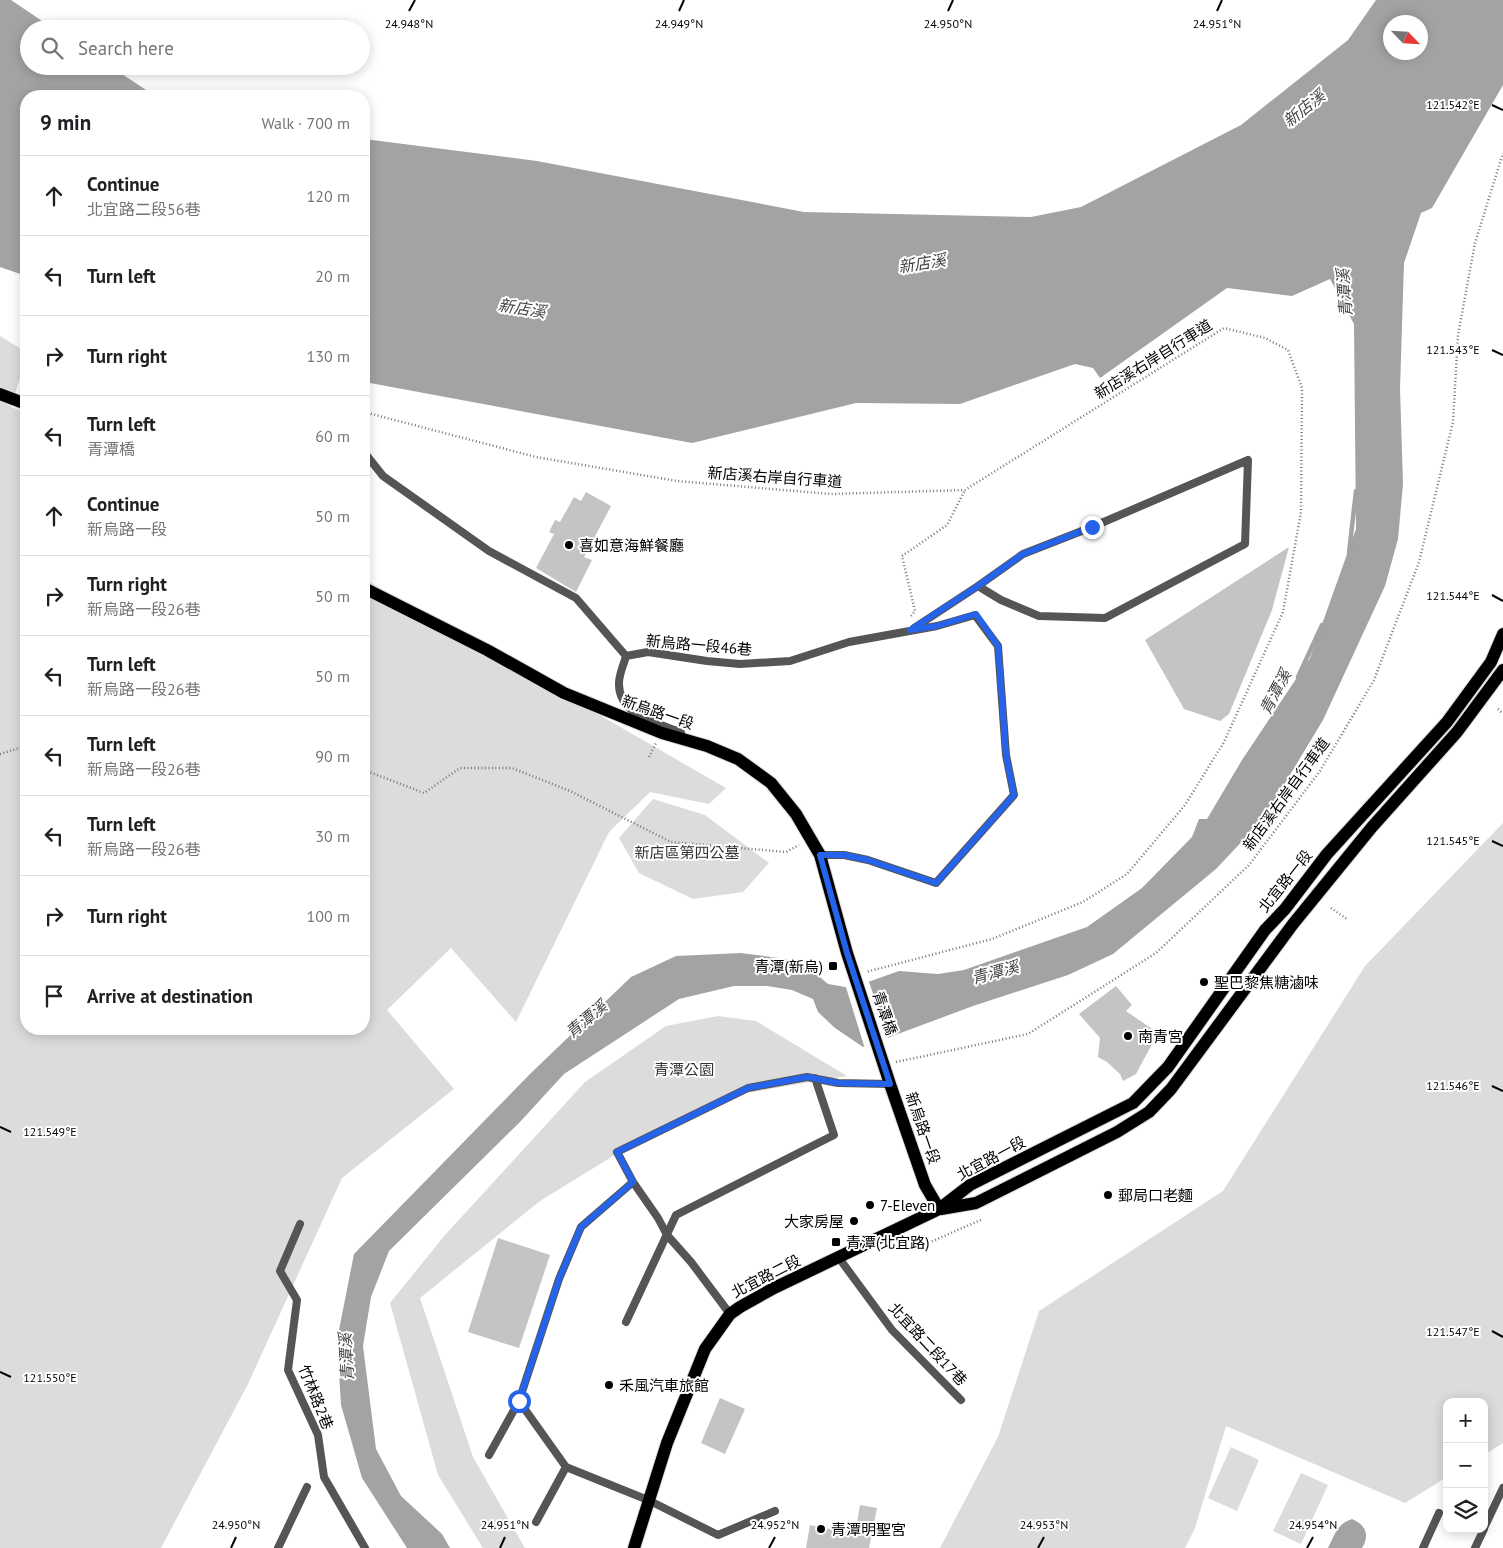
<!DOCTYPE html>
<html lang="en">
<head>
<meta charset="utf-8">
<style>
  :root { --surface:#fff; --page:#f6f6f6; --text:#202124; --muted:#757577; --line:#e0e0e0 }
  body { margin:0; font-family:"PT Sans","Noto Sans TC",sans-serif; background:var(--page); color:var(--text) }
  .controls { position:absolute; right:15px; bottom:15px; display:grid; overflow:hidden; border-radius:10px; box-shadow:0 2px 12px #0003 }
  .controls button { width:45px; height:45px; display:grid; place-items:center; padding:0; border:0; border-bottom:1px solid var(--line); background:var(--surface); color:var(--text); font:25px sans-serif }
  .compass { position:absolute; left:1383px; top:15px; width:45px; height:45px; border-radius:50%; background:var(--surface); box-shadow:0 2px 12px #0003; rotate:115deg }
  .stop { position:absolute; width:15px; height:15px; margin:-11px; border:4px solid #2563eb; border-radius:50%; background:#fff }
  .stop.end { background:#2563eb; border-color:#fff; box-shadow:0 1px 5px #0008 }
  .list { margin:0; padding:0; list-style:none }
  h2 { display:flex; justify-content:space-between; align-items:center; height:65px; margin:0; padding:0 20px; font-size:21px }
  h2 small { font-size:16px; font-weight:400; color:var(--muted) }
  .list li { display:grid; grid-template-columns:32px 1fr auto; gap:15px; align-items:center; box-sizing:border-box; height:80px; padding:0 20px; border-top:1px solid var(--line) }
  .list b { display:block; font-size:19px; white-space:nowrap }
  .list p { margin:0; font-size:16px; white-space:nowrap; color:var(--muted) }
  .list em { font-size:16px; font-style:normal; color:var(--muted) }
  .icon { flex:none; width:28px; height:28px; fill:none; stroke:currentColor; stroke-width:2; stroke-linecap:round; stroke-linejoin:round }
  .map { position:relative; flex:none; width:1503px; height:1548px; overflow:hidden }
  .search { position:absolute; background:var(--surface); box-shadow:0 2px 12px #0003; left:20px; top:20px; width:350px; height:55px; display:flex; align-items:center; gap:12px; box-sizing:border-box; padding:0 18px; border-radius:28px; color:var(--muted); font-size:19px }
  .panel { position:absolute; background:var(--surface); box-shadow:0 2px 12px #0003; left:20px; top:90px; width:350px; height:945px; border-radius:20px }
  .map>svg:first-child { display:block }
</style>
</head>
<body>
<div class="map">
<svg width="1503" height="1548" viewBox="0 0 1503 1548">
  <rect width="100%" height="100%" fill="#fff"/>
  <path fill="#dcdcdc" d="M0,336L26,352V359L11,407L26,413V1029H364V579L726,788L709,804L650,792L609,832L516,1022L451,948L387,1010L454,1089L342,1178L248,1384L161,1548H0Z
    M653,799L705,815L769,863L743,892L693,899L639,873L619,838Z
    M1503,823V1443L1484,1455V1402H1447V1477L1405,1503L1226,1426L1195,1528L1185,1548H940L998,1437L1039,1311L1223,1191L1365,966Z
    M718,1016L756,1021L847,1076L734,1095L644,1137L540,1201L420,1298L473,1457L525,1548H483L438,1475L390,1303L445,1235L585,1082L666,1026Z
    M1231,1447L1259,1460L1237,1511L1208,1498Z
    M1301,1473L1328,1485L1301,1544L1273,1531Z"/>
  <path fill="#a3a3a3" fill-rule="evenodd" d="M0,0H11L54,29H29V66H110L155,96H26V276L0,267Z
    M1376,0H1503V85L1432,208L1421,213L1404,263L1400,389L1403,484L1398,539L1385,586L1323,720L1264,818L1216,869L1113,954L1068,975L973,1006L863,1047L835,1028L818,1012L813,999L792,990L767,986H734L679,999L564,1074L519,1123L389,1251L371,1297L363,1346L376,1449L401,1496L442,1534L450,1548H407L362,1478L341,1405L337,1340L354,1254L531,1073L631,977L676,956L741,953L801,961L828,984L851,988L899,971L938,974L964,970L1087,927L1142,888L1192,837L1199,819H1207L1242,760L1310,658L1356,529L1354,324L1330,279L1292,296L1227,288L1100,378L1093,368L1075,364L960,404L856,403L692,443L370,383L364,381V139L537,161L804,212L1031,217L1081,207L1241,125L1348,40ZM1390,22H1420V52H1390Z
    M1352,1519C1366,1525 1370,1535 1362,1548H1328C1335,1534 1337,1524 1352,1519Z"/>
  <path fill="#fff" d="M868,979L889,1040L865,1049L845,984L851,985Z"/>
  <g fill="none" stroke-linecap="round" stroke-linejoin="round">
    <path stroke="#a3a3a3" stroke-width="4.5" d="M1349,553L1356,491
      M1298,677L1322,625"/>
  </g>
  <path fill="#c4c4c4" d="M586,492L611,506L584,557L592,560L576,592L536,568L554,534L549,532L555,520L560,522L574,497L581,501Z
    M1289,547L1272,610L1229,714L1220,721L1184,709L1145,640Z
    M1116,986L1132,1005L1126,1011L1158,1033L1136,1074L1123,1081L1120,1074L1107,1062L1098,1057L1100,1038L1079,1014Z
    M498,1238L550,1255L519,1348L468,1332Z
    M720,1398L745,1409L725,1454L701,1443Z
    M860,1505L877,1508L869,1548H806L810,1525L855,1534Z"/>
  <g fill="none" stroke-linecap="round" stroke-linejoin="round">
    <g stroke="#dbdbdb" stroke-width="14">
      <path id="primary" d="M0,394L26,404
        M364,588L487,650L564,693L662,733L707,746L738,759L771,783L796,814L820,855L847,953L890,1084L925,1185L939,1209
        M941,1209L976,1203L1117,1132L1149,1112L1171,1089L1293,924L1372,827L1457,732L1503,670
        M634,1548L667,1443L705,1349L730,1314L740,1307L774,1288L939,1209L970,1185L1133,1103L1168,1067L1265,930L1285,909L1327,854L1447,722L1491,662L1503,634"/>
    </g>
    <path stroke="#777" stroke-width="2.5" stroke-dasharray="1 2.5" stroke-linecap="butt" d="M364,412L536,457L677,481L831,494L965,490L1224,328L1265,338L1288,350L1302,388L1301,512L1283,612L1224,742L1185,805L1127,874L1083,902L992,939L866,972
      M911,616L915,611L902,556L947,525L965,490
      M1498,709L1503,714
      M0,754L26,746
      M649,757L656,743
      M364,770L424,793L460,768H512L570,791L671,842L786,852L799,845
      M1331,908L1347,919
      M896,1062L1028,1034L1156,953L1249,865L1320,771L1374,680L1419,562L1453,422L1458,335L1475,243L1503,153
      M919,1247L983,1219"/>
    <path stroke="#555" stroke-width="8" d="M364,452L383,476L489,551L576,598L626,656
      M914,628L978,586L1023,554L1092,527L1248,460L1245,544L1105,618L1039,616L1001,600L978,586
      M681,733C657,722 618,715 619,683C619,674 624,664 626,656L648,652L707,661L740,664L790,661L849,642L937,626L975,615L998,646L1006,755L1014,795L936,883L868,860L844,855H820
      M633,1182L581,1227L559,1279L519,1401L566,1467L648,1500L718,1535L775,1511
      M300,1224L280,1271L297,1300L288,1370L318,1435L324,1477L365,1548
      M839,1258L892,1330L961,1400
      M730,1314L691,1262L667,1235L658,1218L633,1182L617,1152L748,1088L807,1077L838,1083L890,1084
      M626,1322L676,1215L834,1135L815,1078
      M489,1455L519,1401
      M536,1522L566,1467
      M1484,1528L1503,1488
      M278,1548L307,1487
      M1423,1548L1439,1513
      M1475,1548L1484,1529"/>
    <use href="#primary" stroke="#000" stroke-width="12"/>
  </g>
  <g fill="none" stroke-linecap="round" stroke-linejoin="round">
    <path stroke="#2563eb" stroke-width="6" d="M519,1401L559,1279L581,1227L633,1182L617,1152L748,1088L807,1077L838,1083L890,1084L847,953L820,855H844L868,860L936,883L1014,795L1006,755L998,646L976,614L937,626L910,630L978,586L1023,554L1092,527"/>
  </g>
  <path fill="none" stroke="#000" stroke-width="2" d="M409,11L415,0M679,11L684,0M948,11L953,0M1217,11L1222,0M1492,105L1503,110M1492,350L1503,355M1492,595L1503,601M1492,841L1503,846M1492,1086L1503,1091M0,1127L11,1132M1492,1331L1503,1337M0,1372L11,1377M231,1548L236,1537M500,1548L505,1537M769,1548L775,1537M1038,1548L1044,1537M1307,1548L1313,1537"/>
  <g fill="#000" stroke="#fff" stroke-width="2">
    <circle cx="569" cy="545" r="5"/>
    <rect x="828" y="961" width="10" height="10" rx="2.5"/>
    <circle cx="1204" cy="982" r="5"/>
    <circle cx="1128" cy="1036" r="5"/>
    <circle cx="1108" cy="1195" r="5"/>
    <circle cx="870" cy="1205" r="5"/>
    <circle cx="854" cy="1221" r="5"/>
    <rect x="831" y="1237" width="10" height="10" rx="2.5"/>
    <circle cx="609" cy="1385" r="5"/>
    <circle cx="821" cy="1529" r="5"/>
  </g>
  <g text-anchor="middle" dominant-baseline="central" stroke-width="4" stroke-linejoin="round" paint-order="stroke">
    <g font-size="15" fill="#000" stroke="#fff">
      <text transform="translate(1153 359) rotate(-32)">新店溪右岸自行車道</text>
      <text transform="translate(775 477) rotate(4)">新店溪右岸自行車道</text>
      <text transform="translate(699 645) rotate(5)">新烏路一段46巷</text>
      <text transform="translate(658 712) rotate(19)">新烏路一段</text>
      <text transform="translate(1286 794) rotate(-54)">新店溪右岸自行車道</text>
      <text transform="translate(1285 881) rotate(-51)">北宜路一段</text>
      <text transform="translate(885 1013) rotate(71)">青潭橋</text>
      <text transform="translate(923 1128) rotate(71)">新烏路一段</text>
      <text transform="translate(991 1158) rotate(-28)">北宜路一段</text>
      <text transform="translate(766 1276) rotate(-27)">北宜路二段</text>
      <text transform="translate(928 1344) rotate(47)">北宜路二段17巷</text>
      <text transform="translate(316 1397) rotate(68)">竹林路2巷</text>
    </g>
    <g font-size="15" fill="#000" stroke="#fff" text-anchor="start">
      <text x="579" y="545">喜如意海鮮餐廳</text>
      <text x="823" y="966" text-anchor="end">青潭(新烏)</text>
      <text x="1214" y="982">聖巴黎焦糖滷味</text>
      <text x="1138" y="1036">南青宮</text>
      <text x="1118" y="1195">郵局口老麵</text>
      <text x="880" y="1205">7-Eleven</text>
      <text x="844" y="1221" text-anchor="end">大家房屋</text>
      <text x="846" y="1242">青潭(北宜路)</text>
      <text x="619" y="1385">禾風汽車旅館</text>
      <text x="831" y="1529">青潭明聖宮</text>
    </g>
    <g font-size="15" fill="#333" stroke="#fff">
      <text x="687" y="852">新店區第四公墓</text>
      <text x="684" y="1069">青潭公園</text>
    </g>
    <g font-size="16" font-style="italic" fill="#444" stroke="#fff">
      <text transform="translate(1304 108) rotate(-39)">新店溪</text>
      <text transform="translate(922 263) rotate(-9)">新店溪</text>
      <text transform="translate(1344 293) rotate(-94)">青潭溪</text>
      <text transform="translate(522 308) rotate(9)">新店溪</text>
      <text transform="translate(1275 692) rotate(-62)">青潭溪</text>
      <text transform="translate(995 972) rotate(-15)">青潭溪</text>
      <text transform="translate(586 1019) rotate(-40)">青潭溪</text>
      <text transform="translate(346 1357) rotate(-93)">青潭溪</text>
    </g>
  </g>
  <g font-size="12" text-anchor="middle" fill="#000" stroke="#fff" stroke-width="4" stroke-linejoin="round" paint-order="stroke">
    <text x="409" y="28">24.948°N</text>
    <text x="679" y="28">24.949°N</text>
    <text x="948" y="28">24.950°N</text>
    <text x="1217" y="28">24.951°N</text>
    <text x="1453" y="109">121.542°E</text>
    <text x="1453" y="354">121.543°E</text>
    <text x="1453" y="600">121.544°E</text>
    <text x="1453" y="845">121.545°E</text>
    <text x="1453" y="1090">121.546°E</text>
    <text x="50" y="1136">121.549°E</text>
    <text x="1453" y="1336">121.547°E</text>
    <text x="50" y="1382">121.550°E</text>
    <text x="236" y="1529">24.950°N</text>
    <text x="505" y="1529">24.951°N</text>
    <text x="775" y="1529">24.952°N</text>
    <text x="1044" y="1529">24.953°N</text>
    <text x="1313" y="1529">24.954°N</text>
  </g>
</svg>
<div class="controls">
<button>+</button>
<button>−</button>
<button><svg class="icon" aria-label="layers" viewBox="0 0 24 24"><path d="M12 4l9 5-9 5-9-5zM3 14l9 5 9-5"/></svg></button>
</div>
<svg class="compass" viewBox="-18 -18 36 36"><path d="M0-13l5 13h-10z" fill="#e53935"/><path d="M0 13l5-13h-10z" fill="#757577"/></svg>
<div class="stop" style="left:519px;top:1401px"></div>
<div class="stop end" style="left:1092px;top:527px"></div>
<div class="search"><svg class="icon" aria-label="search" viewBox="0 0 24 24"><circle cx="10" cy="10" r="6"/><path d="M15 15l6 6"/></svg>Search here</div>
<section class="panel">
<h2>9 min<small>Walk · 700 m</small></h2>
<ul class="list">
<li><svg class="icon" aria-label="ahead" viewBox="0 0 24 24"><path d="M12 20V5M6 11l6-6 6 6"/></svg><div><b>Continue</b><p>北宜路二段56巷</p></div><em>120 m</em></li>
<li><svg class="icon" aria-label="left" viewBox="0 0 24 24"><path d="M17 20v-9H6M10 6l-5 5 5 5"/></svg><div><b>Turn left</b></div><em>20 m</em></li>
<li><svg class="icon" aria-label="right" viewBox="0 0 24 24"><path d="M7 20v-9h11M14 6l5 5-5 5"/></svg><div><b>Turn right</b></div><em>130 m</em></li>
<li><svg class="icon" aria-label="left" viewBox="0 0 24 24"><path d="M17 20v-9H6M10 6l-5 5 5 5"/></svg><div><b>Turn left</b><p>青潭橋</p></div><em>60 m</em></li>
<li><svg class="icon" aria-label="ahead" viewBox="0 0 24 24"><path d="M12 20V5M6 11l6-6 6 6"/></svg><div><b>Continue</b><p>新烏路一段</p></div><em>50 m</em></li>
<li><svg class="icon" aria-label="right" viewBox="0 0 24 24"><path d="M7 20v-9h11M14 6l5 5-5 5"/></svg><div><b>Turn right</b><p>新烏路一段26巷</p></div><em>50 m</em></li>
<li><svg class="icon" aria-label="left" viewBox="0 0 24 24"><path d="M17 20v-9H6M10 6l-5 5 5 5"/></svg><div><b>Turn left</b><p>新烏路一段26巷</p></div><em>50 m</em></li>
<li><svg class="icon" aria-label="left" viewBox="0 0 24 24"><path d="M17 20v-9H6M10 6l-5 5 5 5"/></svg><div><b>Turn left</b><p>新烏路一段26巷</p></div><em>90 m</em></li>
<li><svg class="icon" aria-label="left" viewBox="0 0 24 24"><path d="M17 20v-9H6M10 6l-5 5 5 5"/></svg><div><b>Turn left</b><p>新烏路一段26巷</p></div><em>30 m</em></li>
<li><svg class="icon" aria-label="right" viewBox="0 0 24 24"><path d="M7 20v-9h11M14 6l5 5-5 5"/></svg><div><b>Turn right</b></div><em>100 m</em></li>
<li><svg class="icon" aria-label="arrive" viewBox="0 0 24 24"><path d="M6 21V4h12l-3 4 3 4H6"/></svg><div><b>Arrive at destination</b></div></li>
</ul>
</section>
</div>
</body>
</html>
